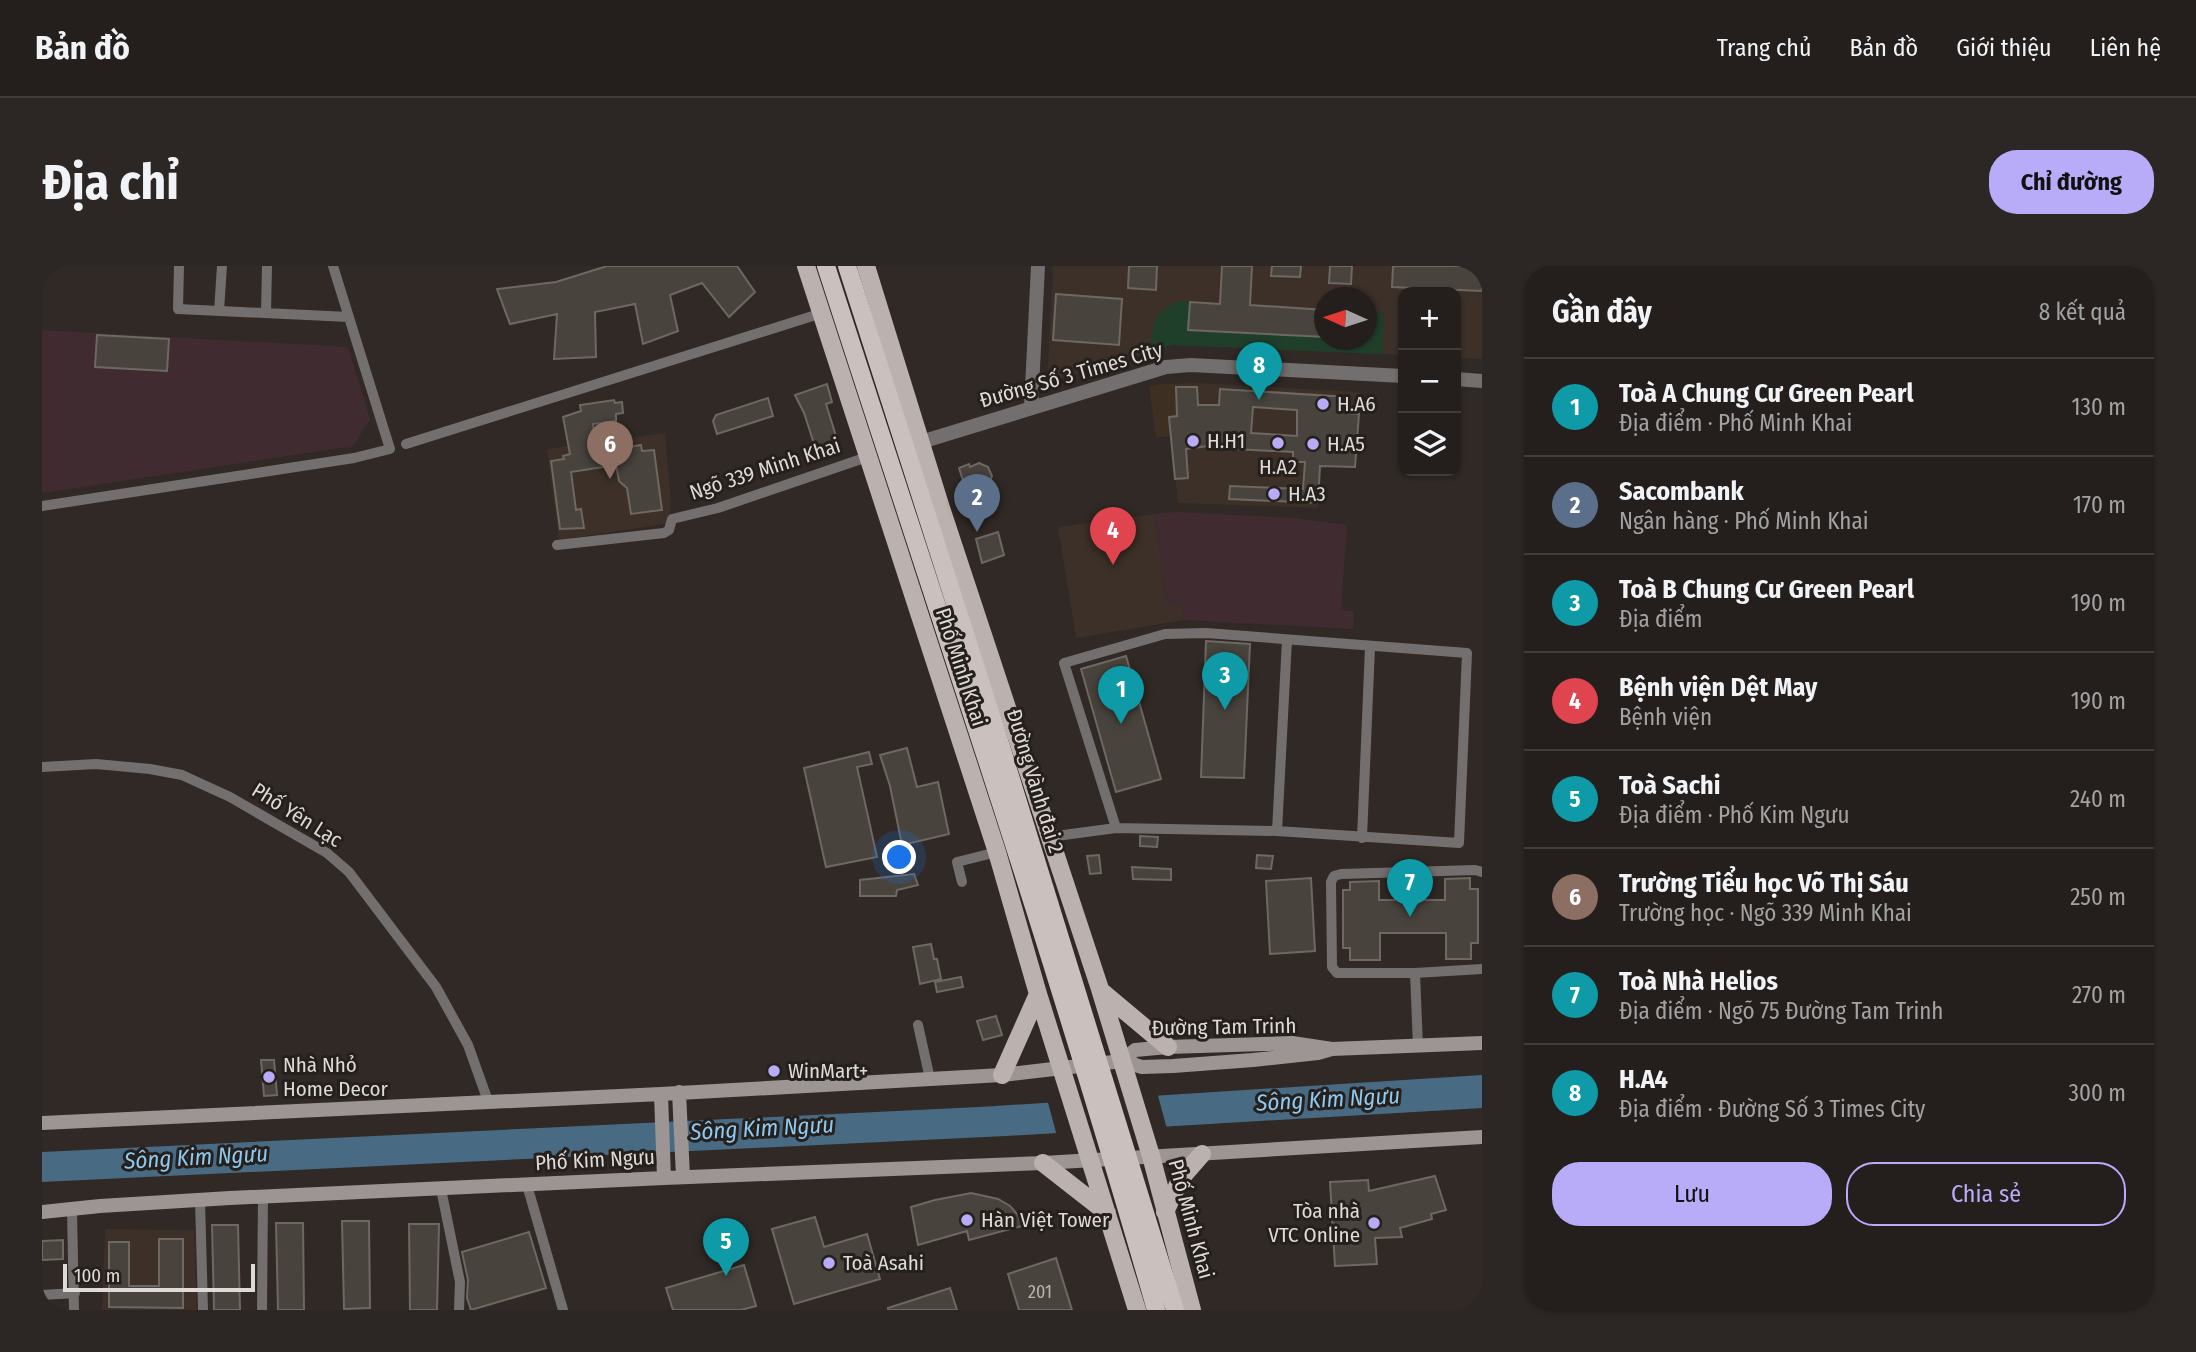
<!DOCTYPE html>
<html lang="vi">
<head>
<meta charset="utf-8">
<style>
  :root { --surface:#241f1c; --page:#2c2725; --text:#f1f3f6; --muted:#a3a2a3; --line:#413d3b; --accent:#b8abf7 }
  body { margin:0; font-family:"Fira Sans Condensed",sans-serif; background:var(--page); color:var(--text) }
  .controls { position:absolute; right:21px; top:21px; display:grid; overflow:hidden; border-radius:14px; box-shadow:0 2px 5px #0004 }
  .controls button { width:63px; height:63px; display:grid; place-items:center; padding:0; border:0; border-bottom:2px solid var(--line); background:var(--surface); color:var(--text); font:35px sans-serif }
  .compass { position:absolute; left:1272px; top:21px; width:63px; height:63px; border-radius:50%; background:var(--surface); box-shadow:0 2px 5px #0004; rotate:273deg }
  .scale { position:absolute; left:21px; bottom:18px; width:192px; box-sizing:border-box; padding-left:7px; border:4px solid #dedad7; border-top:0; font-size:19px; line-height:24px; white-space:nowrap; color:#dedad7; -webkit-text-stroke:5px #26201c; paint-order:stroke }
  .you { position:absolute; left:858px; top:592px; width:24px; height:24px; margin:-18px; border:5px solid #fff; border-radius:50%; background:#1a73e8; box-shadow:0 0 0 10px #1a73e833 }
  .badge { display:grid; place-items:center; width:46px; height:46px; border-radius:50%; background:var(--accent); color:#fff; font-size:23px; font-weight:700 }
  .pin { position:absolute; translate:-50% -58px; filter:drop-shadow(0 2px 4px #0008) }
  .pin::after { content:''; position:absolute; top:37px; width:24px; height:21px; background:inherit; clip-path:polygon(0 0,100% 0,50% 100%) }
  .list { margin:0; padding:0; list-style:none }
  h2 { display:flex; justify-content:space-between; align-items:center; height:91px; margin:0; padding:0 28px; font-size:30px }
  h2 small { font-size:23px; font-weight:400; color:var(--muted) }
  .list li { display:grid; grid-template-columns:46px 1fr auto; gap:21px; align-items:center; box-sizing:border-box; height:98px; padding:0 28px; border-top:2px solid var(--line) }
  .list b { display:block; font-size:26px; white-space:nowrap }
  .list p { margin:0; font-size:23px; white-space:nowrap; color:var(--muted) }
  .list em { font-size:23px; font-style:normal; color:var(--muted) }
  .actions { display:flex; gap:14px; padding:21px 28px }
  .actions a { flex:1; padding:16px 0; border:2px solid var(--accent); border-radius:28px; text-align:center; font-size:24px; color:var(--accent) }
  .actions .main { background:var(--accent); color:#111 }
  .icon { flex:none; width:38px; height:38px; fill:none; stroke:currentColor; stroke-width:2; stroke-linecap:round; stroke-linejoin:round }
  .map { position:relative; flex:none; width:1440px; height:1044px; overflow:hidden; border-radius:28px }
  header { display:flex; align-items:center; gap:42px; box-sizing:border-box; height:98px; padding:0 35px; background:var(--surface); border-bottom:2px solid var(--line) }
  header strong { font-size:33px }
  nav { display:flex; gap:38px; margin-inline-start:auto; font-size:24px }
  .intro { display:flex; align-items:center; justify-content:space-between; box-sizing:border-box; height:168px; padding:0 42px }
  h1 { margin:0; font-size:49px }
  .button { padding:18px 32px; border-radius:28px; background:var(--accent); color:#111; font-size:24px; font-weight:700 }
  main { display:flex; gap:42px; padding:0 42px }
  aside { flex:1; background:var(--surface); border-radius:28px; box-shadow:0 2px 5px #0004 }
  .map>svg:first-child { display:block }
</style>
</head>
<body>
<header>
<strong>Bản đồ</strong>
<nav><a>Trang chủ</a><a>Bản đồ</a><a>Giới thiệu</a><a>Liên hệ</a></nav>
</header>
<div class="intro"><h1>Địa chỉ</h1><a class="button">Chỉ đường</a></div>
<main>
<div class="map">
<svg width="1440" height="1044" viewBox="0 0 1440 1044">
  <rect width="100%" height="100%" fill="#302925"/>
  <path fill="#3d2f22" d="M1155,117L1157,166L1114,172L1107,121L1119,118Z"/>
  <path fill="#402c30" d="M0,64L306,81L328,153L311,180L0,227Z
    M1133,246L1253,252L1305,259L1299,344L1312,345L1311,363L1142,354L1140,338H1124L1113,248Z"/>
  <path fill="#3c3028" fill-rule="evenodd" d="M1011,0H1440V93L1414,92V26H1361V89L1130,79L1005,117ZM1282,32H1324V74H1282Z
    M1155,117L1318,126L1313,201L1295,200L1279,187L1276,242L1136,237L1129,170L1157,165Z
    M623,167L629,237L628,249L623,258L517,274L505,183Z
    M1113,248L1124,337L1140,338L1142,354L1034,372L1016,261Z
    M63,963L152,964L155,1044H60Z"/>
  <path fill="#1f3f2b" d="M1137,35L1148,36L1147,64L1282,71V74H1324L1326,46L1342,47L1340,88L1130,79L1109,86C1110,60 1110,46 1137,35Z"/>
  <path fill="#486a82" d="M1440,809V842L964,870L0,916V886L937,841Z"/>
  <path fill="#302925" d="M1115,826L1125,863L1015,870L1005,833Z"/>
  <path fill="#48433d" stroke="#6d6861" stroke-width="2" fill-rule="evenodd" d="M565,0H695L713,26L687,51L660,17L628,29L636,65L601,78L593,38L553,46L554,91L512,93L515,48L468,58L455,23L514,16Z
    M1087,0H1115L1114,24L1086,22Z
    M1180,0H1210L1208,39L1283,44V71L1146,64L1148,36L1178,38Z
    M1230,0H1259L1258,11L1229,10Z
    M1288,0H1310L1309,18L1287,17Z
    M1351,0H1440V25L1350,21Z
    M1014,28L1080,33L1077,79L1011,74Z
    M55,69L127,73L125,105L53,101Z
    M785,118L790,136L784,138L798,183L793,184L794,187L782,191L781,188L776,190L762,147L753,129Z
    M1134,121H1155L1156,139H1177L1178,123L1306,131L1305,147L1317,148L1313,201L1278,200L1276,237L1187,233L1188,220L1261,223L1263,196H1251V186L1173,182V179L1144,183L1146,212L1133,213L1127,151L1135,150ZM1211,141L1255,144V170L1209,167Z
    M726,132L731,150L675,168L671,155L674,149Z
    M572,134L573,137L580,136L581,147L574,148V155L551,158L554,182L587,177V181L599,179L600,185L612,184L620,244L589,248L585,222L577,215L574,199L529,206L534,244L539,243L542,262L518,263L509,195L522,193L521,190L528,188L521,151L539,145L538,139Z
    M937,197L946,201L950,210L945,222L950,238L940,248L931,245L917,202L927,198L928,201Z
    M956,266L962,289L940,297L934,273Z
    M1164,375L1208,378L1202,512L1159,511Z
    M1084,390L1119,513L1074,526L1039,403Z
    M865,482L875,521L896,516L907,568L860,579L848,520L838,489Z
    M827,486L830,498L815,501L835,591L784,601L762,502Z
    M1098,570L1116,571L1115,581L1098,580Z
    M1057,589L1059,607L1048,608L1045,590Z
    M1215,589L1231,590L1229,603L1214,602Z
    M1090,601L1129,603V614L1091,613Z
    M872,608L876,619L855,624L854,630H818V614Z
    M1269,612L1273,685L1228,688L1224,615Z
    M1428,612V623H1436V677H1429V693H1404V667H1338V694H1308V682H1301V624H1308V616L1337,615V634H1403V613Z
    M889,678L892,693H895L899,713L878,718L871,681Z
    M919,711L921,721L895,726L893,716Z
    M954,750L960,769L941,774L935,755Z
    M219,794H232L235,829L222,830Z
    M1393,910L1404,944L1389,948L1390,953L1358,962L1360,971L1333,972L1335,998L1293,1000L1288,916L1326,914L1327,925Z
    M929,927L956,933L968,940L976,949L980,960L927,974L925,965L876,979L869,941L893,934Z
    M773,951L782,981L825,968L838,1013L752,1038L730,963Z
    M300,955H327L328,1042L302,1043Z
    M234,957H261L262,1044H236Z
    M367,958H397L395,1044H368Z
    M170,959H196L198,1044H172Z
    M487,966L504,1022L429,1044L425,1032L426,1014L420,986Z
    M117,973H141V1042L67,1041V976H87V1020H117Z
    M21,974V993L0,994V975Z
    M1014,992L1030,1044H977L966,1008Z
    M702,999L714,1040L699,1044H631L624,1022Z
    M908,1022L915,1044H846V1042Z"/>
  <g fill="none" stroke-linecap="round" stroke-linejoin="round">
    <path stroke="#736f6e" stroke-width="10" d="M137,0L136,43L307,51
      M177,45L180,0
      M224,47L225,0
      M364,178L780,47
      M0,240L312,192L348,183L291,0
      M515,279L622,267L627,264L630,253L676,242L828,190
      M0,501L54,498L108,503L140,509L188,531L285,587L307,606L394,721L426,779L446,835
      M1235,565L1245,374
      M1007,571L1074,562L1235,565L1417,577L1425,387L1164,367L1123,368L1022,397L1074,562
      M1320,572L1328,381
      M1440,606L1433,604L1299,608L1292,610L1289,616L1290,701L1295,707H1373L1440,703
      M920,616L915,596L955,586
      M1373,707L1376,781
      M876,759L888,813
      M485,919L521,1044
      M399,923L418,1016L417,1044
      M158,934L161,1044
      M30,945L32,1044
      M0,1029L33,1027
      M220,1044L221,931"/>
    <path stroke="#736f6e" stroke-width="14" d="M1414,113L1440,115
      M989,142L996,0
      M879,176L1124,101L1149,99L1361,110"/>
    <path stroke="#9c9593" stroke-width="14" d="M1080,795L1093,784L1126,781L1250,777L1290,783L1440,777
      M637,826L641,911
      M619,828L622,912
      M0,857L619,828L960,809L1080,795L1100,801L1131,800L1211,794L1276,787L1290,783
      M0,946L58,940L188,932L622,912L1001,897L1440,871"/>
    <path stroke="#bbb2b0" stroke-width="18" d="M764,0L955,586L996,728L1095,1044
      M824,0L898,239L1058,723L1109,890L1150,1044
      M1059,725L1126,781
      M960,809L996,728
      M1001,897L1065,947
      M1123,946L1139,912L1160,888"/>
    <path stroke="#cac0bd" stroke-width="18" d="M784,0C896,347 1014,693 1114,1044
      M805,0L955,468L1133,1044"/>
  </g>
  <g fill="#b8abf7" stroke="#26201c" stroke-width="2.5">
    <circle cx="1281" cy="138" r="7"/>
    <circle cx="1151" cy="175" r="7"/>
    <circle cx="1236" cy="177" r="7"/>
    <circle cx="1271" cy="178" r="7"/>
    <circle cx="1232" cy="228" r="7"/>
    <circle cx="732" cy="805" r="7"/>
    <circle cx="227" cy="811" r="7"/>
    <circle cx="925" cy="954" r="7"/>
    <circle cx="1332" cy="957" r="7"/>
    <circle cx="787" cy="997" r="7"/>
  </g>
  <g text-anchor="middle" dominant-baseline="central" stroke-width="6" stroke-linejoin="round" paint-order="stroke">
    <g font-size="18" fill="#b8b4b0">
      <text x="998" y="1026">201</text>
    </g>
    <g font-size="21" fill="#dedad7" stroke="#26201c">
      <text transform="translate(1029 109) rotate(-16)">Đường Số 3 Times City</text>
      <text transform="translate(723 203) rotate(-18)">Ngõ 339 Minh Khai</text>
      <text transform="translate(919 401) rotate(72)">Phố Minh Khai</text>
      <text transform="translate(993 515) rotate(73)">Đường Vành đai 2</text>
      <text transform="translate(255 549) rotate(32)">Phố Yên Lạc</text>
      <text transform="translate(1182 761) rotate(-1)">Đường Tam Trinh</text>
      <text transform="translate(553 894) rotate(-3)">Phố Kim Ngưu</text>
      <text transform="translate(1149 953) rotate(75)">Phố Minh Khai</text>
    </g>
    <g font-size="21" fill="#dedad7" stroke="#26201c" text-anchor="start">
      <text x="1295" y="138">H.A6</text>
      <text x="1165" y="175">H.H1</text>
      <text x="1285" y="178">H.A5</text>
      <text x="1236" y="201" text-anchor="middle">H.A2</text>
      <text x="1246" y="228">H.A3</text>
      <text x="241" y="799">Nhà Nhỏ<tspan x="241" dy="24">Home Decor</tspan></text>
      <text x="746" y="805">WinMart+</text>
      <text x="1318" y="945" text-anchor="end">Tòa nhà<tspan x="1318" dy="24">VTC Online</tspan></text>
      <text x="939" y="954">Hàn Việt Tower</text>
      <text x="801" y="997">Toà Asahi</text>
    </g>
    <g font-size="23" font-style="italic" fill="#8ec9f2" stroke="#26201c">
      <text transform="translate(1286 833) rotate(-3)">Sông Kim Ngưu</text>
      <text transform="translate(720 862) rotate(-3)">Sông Kim Ngưu</text>
      <text transform="translate(154 891) rotate(-3)">Sông Kim Ngưu</text>
    </g>
  </g>
</svg>
<div class="controls">
<button>+</button>
<button>−</button>
<button><svg class="icon" aria-label="layers" viewBox="0 0 24 24"><path d="M12 4l9 5-9 5-9-5zM3 14l9 5 9-5"/></svg></button>
</div>
<svg class="compass" viewBox="-18 -18 36 36"><path d="M0-13l5 13h-10z" fill="#e53935"/><path d="M0 13l5-13h-10z" fill="#a3a2a3"/></svg>
<div class="scale">100 m</div>
<div class="you"></div>
<div class="pin badge" style="left:1079px;top:458px;background:#0f9aa8">1</div>
<div class="pin badge" style="left:935px;top:266px;background:#5c6f8a">2</div>
<div class="pin badge" style="left:1183px;top:444px;background:#0f9aa8">3</div>
<div class="pin badge" style="left:1071px;top:299px;background:#e0444e">4</div>
<div class="pin badge" style="left:684px;top:1010px;background:#0f9aa8">5</div>
<div class="pin badge" style="left:568px;top:213px;background:#8d6e63">6</div>
<div class="pin badge" style="left:1368px;top:651px;background:#0f9aa8">7</div>
<div class="pin badge" style="left:1217px;top:134px;background:#0f9aa8">8</div>
</div>
<aside>
<h2>Gần đây<small>8 kết quả</small></h2>
<ul class="list">
<li><span class="badge" style="background:#0f9aa8">1</span><div><b>Toà A Chung Cư Green Pearl</b><p>Địa điểm · Phố Minh Khai</p></div><em>130 m</em></li>
<li><span class="badge" style="background:#5c6f8a">2</span><div><b>Sacombank</b><p>Ngân hàng · Phố Minh Khai</p></div><em>170 m</em></li>
<li><span class="badge" style="background:#0f9aa8">3</span><div><b>Toà B Chung Cư Green Pearl</b><p>Địa điểm</p></div><em>190 m</em></li>
<li><span class="badge" style="background:#e0444e">4</span><div><b>Bệnh viện Dệt May</b><p>Bệnh viện</p></div><em>190 m</em></li>
<li><span class="badge" style="background:#0f9aa8">5</span><div><b>Toà Sachi</b><p>Địa điểm · Phố Kim Ngưu</p></div><em>240 m</em></li>
<li><span class="badge" style="background:#8d6e63">6</span><div><b>Trường Tiểu học Võ Thị Sáu</b><p>Trường học · Ngõ 339 Minh Khai</p></div><em>250 m</em></li>
<li><span class="badge" style="background:#0f9aa8">7</span><div><b>Toà Nhà Helios</b><p>Địa điểm · Ngõ 75 Đường Tam Trinh</p></div><em>270 m</em></li>
<li><span class="badge" style="background:#0f9aa8">8</span><div><b>H.A4</b><p>Địa điểm · Đường Số 3 Times City</p></div><em>300 m</em></li>
</ul>
<div class="actions"><a class="main">Lưu</a><a>Chia sẻ</a></div>
</aside>
</main>
</body>
</html>
